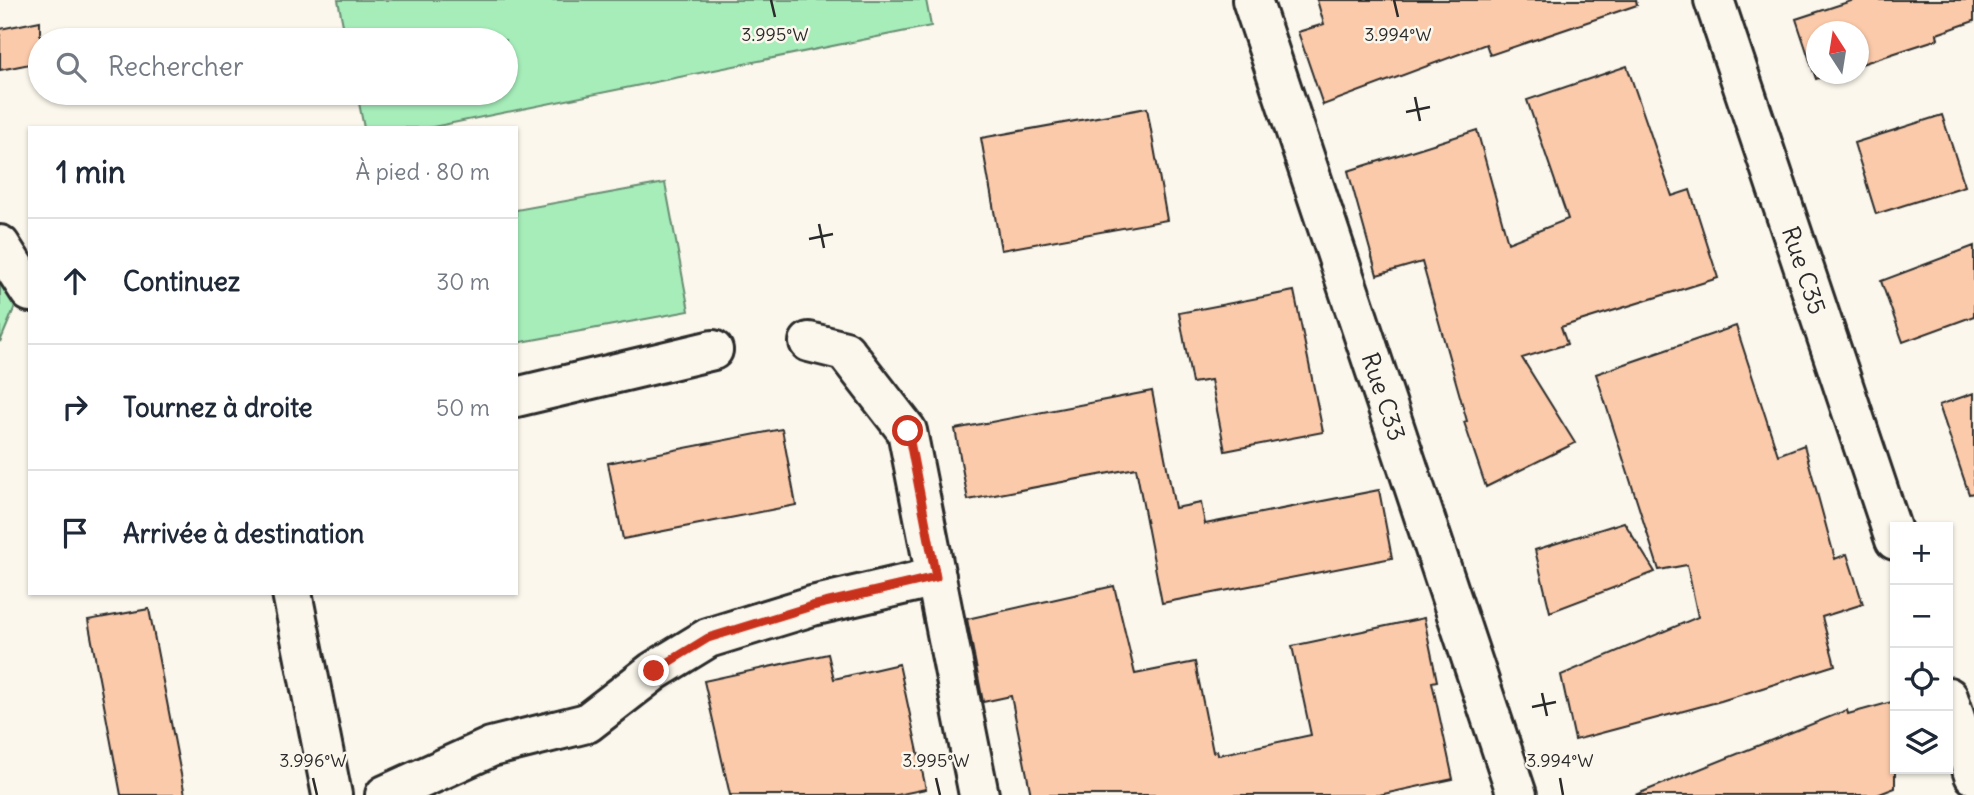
<!DOCTYPE html>
<html lang="fr">
<head>
<meta charset="utf-8">
<style>
  :root { --surface:#fff; --page:#f6f6f7; --text:#1f2937; --muted:#747a83; --line:#e0e1e3 }
  body { margin:0; font-family:Delius,sans-serif; background:var(--page); color:var(--text) }
  .controls { position:absolute; right:21px; bottom:21px; display:grid; overflow:hidden; border-radius:0px; box-shadow:0 2px 5px #0004 }
  .controls button { width:63px; height:63px; display:grid; place-items:center; padding:0; border:0; border-bottom:2px solid var(--line); background:var(--surface); color:var(--text); font:35px sans-serif }
  .compass { position:absolute; left:1806px; top:21px; width:63px; height:63px; border-radius:50%; background:var(--surface); box-shadow:0 2px 5px #0004; rotate:348deg }
  .stop { position:absolute; width:21px; height:21px; margin:-16px; border:5px solid #c8321e; border-radius:50%; background:#fff }
  .stop.end { background:#c8321e; border-color:#fff; box-shadow:0 2px 7px #0008 }
  .list { margin:0; padding:0; list-style:none }
  h2 { display:flex; justify-content:space-between; align-items:center; height:91px; margin:0; padding:0 28px; font-size:30px }
  h2 small { font-size:23px; font-weight:400; color:var(--muted) }
  .list li { display:grid; grid-template-columns:46px 1fr auto; gap:21px; align-items:center; box-sizing:border-box; height:126px; padding:0 28px; border-top:2px solid var(--line) }
  .list b { display:block; font-size:26px; white-space:nowrap }
  .list em { font-size:23px; font-style:normal; color:var(--muted) }
  .icon { flex:none; width:38px; height:38px; fill:none; stroke:currentColor; stroke-width:2; stroke-linecap:round; stroke-linejoin:round }
  .map { position:relative; flex:none; width:1974px; height:795px; overflow:hidden }
  .search { position:absolute; background:var(--surface); box-shadow:0 2px 5px #0004; left:28px; top:28px; width:490px; height:77px; display:flex; align-items:center; gap:18px; box-sizing:border-box; padding:0 24px; border-radius:38px; color:var(--muted); font-size:26px }
  .panel { position:absolute; background:var(--surface); box-shadow:0 2px 5px #0004; left:28px; top:126px; width:490px; height:469px; border-radius:0px }
  .map>svg:first-child { display:block }
</style>
</head>
<body>
<div class="map">
<svg width="1974" height="795" viewBox="0 0 1974 795">
  <rect width="100%" height="100%" fill="#fbf7ec"/>
  <filter id="ink" filterUnits="userSpaceOnUse"><feTurbulence type="fractalNoise" baseFrequency=".0143" numOctaves="2"/><feDisplacementMap in="SourceGraphic" scale="14" xChannelSelector="R" yChannelSelector="G"/><feConvolveMatrix kernelMatrix="1 2 1 2 8 2 1 2 1" color-interpolation-filters="sRGB"/></filter>
  <g filter="url(#ink)">
    <path fill="#a6edba" stroke="#688c72" stroke-width="2" d="M338,0H926L931,26L428,128H364L357,93H506V40H346Z
      M665,183L689,311L516,343V210Z
      M0,279L16,304L0,342Z"/>
    <path fill="#fbcaaa" stroke="#2b2b2b" stroke-width="2" d="M1317,0H1636L1637,5L1490,55L1486,44L1323,105L1298,32L1324,24Z
      M1854,0H1974V21L1937,34L1938,39L1858,65V32H1816V74H1832L1816,79L1796,19Z
      M40,21V62L0,70V29Z
      M1627,66L1672,196L1690,190L1718,278L1561,327L1567,344L1522,358L1575,443L1486,487L1464,422L1467,421L1422,262L1377,275L1348,171L1477,130L1508,243L1568,219L1527,100Z
      M1147,108L1167,220L1001,250L981,138Z
      M1942,115L1965,186L1876,214L1854,143Z
      M1974,246V316L1903,342L1881,281Z
      M1294,291L1323,432L1225,451L1211,380L1192,383L1179,313Z
      M1736,326L1778,455L1804,445L1835,559L1847,554L1863,604L1822,617L1835,665L1721,701L1575,740L1561,675L1698,617L1687,565L1659,570L1596,374Z
      M1152,391L1175,508L1201,503L1205,524L1379,490L1392,558L1162,603L1136,468L968,500L955,429Z
      M1974,393V493L1969,494L1939,405Z
      M782,429L796,505L623,539L608,463Z
      M1624,522L1655,572L1550,612L1535,550Z
      M1114,586L1135,674L1195,662L1213,752L1217,751L1218,755L1311,735L1292,646L1424,618L1437,681L1432,682L1453,779L1379,795H1031L1011,696L983,702L967,619Z
      M149,609L185,795H121L88,620Z
      M828,654L834,679L899,664L926,789L897,795H730L704,681Z
      M1895,701V788L1877,795H1635L1847,710L1848,714Z"/>
    <g fill="none" stroke-linecap="round" stroke-linejoin="round">
      <g stroke="#2b2b2b" stroke-width="44">
        <g id="minor">
          <path id="s1" d="M1252,0L1517,795"/>
          <path id="s2" d="M1714,0L1895,540"/>
          <path d="M0,245L30,292"/>
          <path d="M809,342L845,351L907,431L979,795"/>
          <path d="M516,397L713,350"/>
          <path d="M292,593L332,795"/>
          <path d="M1948,697L1974,775"/>
          <path d="M385,795L491,747L587,723L654,671L708,638L812,606L936,577"/>
        </g>
      </g>
      <use href="#minor" stroke="#fbf7ec" stroke-width="38"/>
    </g>
  </g>
  <g fill="none" stroke-linecap="round" stroke-linejoin="round" filter="url(#ink)">
    <path stroke="#c8321e" stroke-width="9" d="M654,671L708,638L812,606L936,577L908,431"/>
  </g>
  <path fill="none" stroke="#2b2b2b" stroke-width="2.5" d="M771,0L775,17M1394,0L1398,17M1415,97L1420,121M1406,112L1430,107M819,224L824,248M809,239L833,234M1542,693L1547,716M1532,707L1556,702M313,778L317,795M936,778L940,795M1560,778L1563,795"/>
  <g text-anchor="middle" dominant-baseline="central" stroke-width="5" stroke-linejoin="round" paint-order="stroke">
    <g font-size="24" fill="#2b2b2b" stroke="#fbf7ec">
      <text stroke="none"><textPath href="#s2" startOffset="285">Rue C35</textPath></text>
      <text stroke="none"><textPath href="#s1" startOffset="418">Rue C33</textPath></text>
    </g>
  </g>
  <g font-size="18" text-anchor="middle" fill="#2b2b2b" stroke="#fbf7ec" stroke-width="5" stroke-linejoin="round" paint-order="stroke">
    <text x="775" y="41">3.995°W</text>
    <text x="1398" y="41">3.994°W</text>
    <text x="313" y="767">3.996°W</text>
    <text x="936" y="767">3.995°W</text>
    <text x="1560" y="767">3.994°W</text>
  </g>
</svg>
<div class="controls">
<button>+</button>
<button>−</button>
<button><svg class="icon" aria-label="locate" viewBox="0 0 24 24"><circle cx="12" cy="12" r="6"/><path d="M12 2v4M12 18v4M2 12h4M18 12h4"/></svg></button>
<button><svg class="icon" aria-label="layers" viewBox="0 0 24 24"><path d="M12 4l9 5-9 5-9-5zM3 14l9 5 9-5"/></svg></button>
</div>
<svg class="compass" viewBox="-18 -18 36 36"><path d="M0-13l5 13h-10z" fill="#e53935"/><path d="M0 13l5-13h-10z" fill="#747a83"/></svg>
<div class="stop" style="left:908px;top:431px"></div>
<div class="stop end" style="left:654px;top:671px"></div>
<div class="search"><svg class="icon" aria-label="search" viewBox="0 0 24 24"><circle cx="10" cy="10" r="6"/><path d="M15 15l6 6"/></svg>Rechercher</div>
<section class="panel">
<h2>1 min<small>À pied · 80 m</small></h2>
<ul class="list">
<li><svg class="icon" aria-label="ahead" viewBox="0 0 24 24"><path d="M12 20V5M6 11l6-6 6 6"/></svg><div><b>Continuez</b></div><em>30 m</em></li>
<li><svg class="icon" aria-label="right" viewBox="0 0 24 24"><path d="M7 20v-9h11M14 6l5 5-5 5"/></svg><div><b>Tournez à droite</b></div><em>50 m</em></li>
<li><svg class="icon" aria-label="arrive" viewBox="0 0 24 24"><path d="M6 21V4h12l-3 4 3 4H6"/></svg><div><b>Arrivée à destination</b></div></li>
</ul>
</section>
</div>
</body>
</html>
